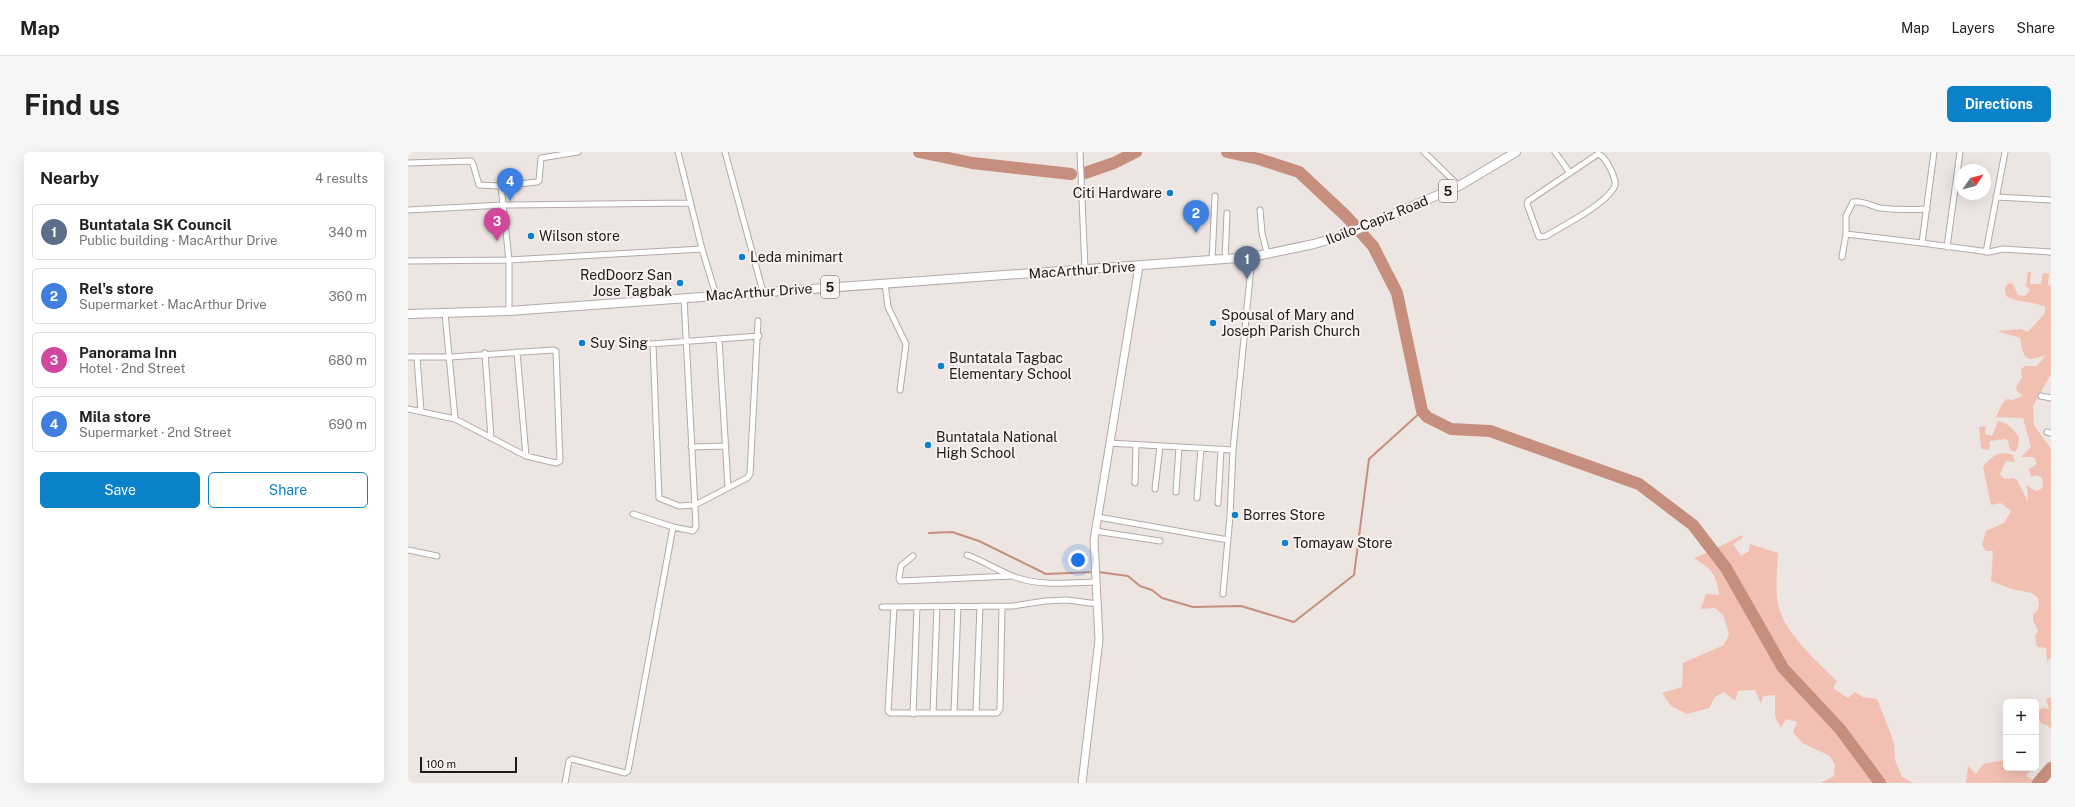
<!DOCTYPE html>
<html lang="en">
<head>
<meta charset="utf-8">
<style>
  :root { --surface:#fff; --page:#f6f6f6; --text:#202124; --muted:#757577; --line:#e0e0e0; --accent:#0a81c9 }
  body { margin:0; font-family:"Public Sans",sans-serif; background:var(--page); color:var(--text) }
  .controls { position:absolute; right:12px; bottom:12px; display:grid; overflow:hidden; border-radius:6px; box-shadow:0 4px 16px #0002 }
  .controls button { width:36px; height:36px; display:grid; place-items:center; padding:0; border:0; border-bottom:1px solid var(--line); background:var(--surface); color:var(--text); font:20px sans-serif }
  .compass { position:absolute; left:1547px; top:12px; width:36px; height:36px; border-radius:50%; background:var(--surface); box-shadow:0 4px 16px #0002; rotate:55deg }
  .scale { position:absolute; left:12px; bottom:10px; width:97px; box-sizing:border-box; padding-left:4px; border:2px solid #1d1a1a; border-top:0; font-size:11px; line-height:14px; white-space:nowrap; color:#1d1a1a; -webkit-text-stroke:3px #faf2f0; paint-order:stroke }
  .you { position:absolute; left:670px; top:408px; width:14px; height:14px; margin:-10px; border:3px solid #fff; border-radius:50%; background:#1a73e8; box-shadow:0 0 0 6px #1a73e833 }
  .badge { display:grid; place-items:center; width:26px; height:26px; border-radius:50%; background:var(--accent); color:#fff; font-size:13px; font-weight:700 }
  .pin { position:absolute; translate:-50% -33px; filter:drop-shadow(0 1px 2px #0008) }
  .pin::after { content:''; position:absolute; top:21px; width:14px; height:12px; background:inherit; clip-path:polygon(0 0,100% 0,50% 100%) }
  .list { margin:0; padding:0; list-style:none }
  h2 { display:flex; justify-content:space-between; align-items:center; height:52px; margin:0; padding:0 16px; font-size:17px }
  h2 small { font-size:13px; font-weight:400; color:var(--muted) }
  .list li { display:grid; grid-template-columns:26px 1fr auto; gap:12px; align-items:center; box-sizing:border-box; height:56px; margin:0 8px 8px; padding:0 8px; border:1px solid var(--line); border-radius:6px }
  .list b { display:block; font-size:15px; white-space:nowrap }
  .list p { margin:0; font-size:13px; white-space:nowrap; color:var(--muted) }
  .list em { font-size:13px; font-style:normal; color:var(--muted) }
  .actions { display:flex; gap:8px; padding:12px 16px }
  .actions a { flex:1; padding:9px 0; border:1px solid var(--accent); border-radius:6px; text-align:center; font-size:14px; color:var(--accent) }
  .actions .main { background:var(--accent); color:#fff }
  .map { position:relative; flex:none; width:1643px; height:631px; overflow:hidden; border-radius:6px }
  header { display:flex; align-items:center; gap:24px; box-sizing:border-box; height:56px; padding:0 20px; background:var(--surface); border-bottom:1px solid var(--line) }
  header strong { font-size:19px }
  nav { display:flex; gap:22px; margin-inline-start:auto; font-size:14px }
  .intro { display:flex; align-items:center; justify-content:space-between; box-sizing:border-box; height:96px; padding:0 24px }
  h1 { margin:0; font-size:28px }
  .button { padding:10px 18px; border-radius:6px; background:var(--accent); color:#fff; font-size:14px; font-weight:700 }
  main { display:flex; gap:24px; padding:0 24px }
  aside { flex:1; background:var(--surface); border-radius:6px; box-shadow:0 4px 16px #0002 }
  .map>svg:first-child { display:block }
</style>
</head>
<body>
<header>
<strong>Map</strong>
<nav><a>Map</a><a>Layers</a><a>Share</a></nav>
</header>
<div class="intro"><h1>Find us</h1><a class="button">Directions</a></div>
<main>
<aside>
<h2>Nearby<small>4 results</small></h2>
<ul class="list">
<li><span class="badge" style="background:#5c6f8a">1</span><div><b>Buntatala SK Council</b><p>Public building · MacArthur Drive</p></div><em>340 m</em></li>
<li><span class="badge" style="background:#3f7fe0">2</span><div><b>Rel's store</b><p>Supermarket · MacArthur Drive</p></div><em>360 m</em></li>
<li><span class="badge" style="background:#d1479c">3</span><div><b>Panorama Inn</b><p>Hotel · 2nd Street</p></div><em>680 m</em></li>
<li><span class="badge" style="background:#3f7fe0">4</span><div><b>Mila store</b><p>Supermarket · 2nd Street</p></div><em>690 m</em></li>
</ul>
<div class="actions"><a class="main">Save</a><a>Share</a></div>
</aside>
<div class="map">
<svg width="1643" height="631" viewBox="0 0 1643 631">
  <rect width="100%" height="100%" fill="#ede5e2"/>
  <path fill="#f1c0b2" d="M1620,120H1623L1622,132H1633L1635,121L1641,122L1640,133L1643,135V222L1625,254L1626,273L1643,297V505L1639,510L1638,496L1629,495L1627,484L1630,479L1625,468V462L1630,458L1631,451L1629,445L1623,441L1604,437L1583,429L1585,399H1578L1574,393L1578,379L1596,371L1603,359L1593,351L1583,353L1575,315C1583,305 1590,298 1605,303L1607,310L1598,309L1592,322L1596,327L1605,326L1609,328L1620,350L1619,333L1627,339L1632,338L1635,334L1634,326L1629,323L1623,325L1621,317L1629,312L1626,305H1613L1623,295L1615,266L1588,265L1594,252L1599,247L1604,248L1615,244L1609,239L1608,235L1614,226L1613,217L1617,214H1629L1638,203C1634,204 1630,206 1625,207C1614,208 1614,193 1612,186L1589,179L1613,177L1620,180L1637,161V155C1625,149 1610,151 1598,144L1597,136L1600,131L1605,132L1610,143L1617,144L1622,138L1618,134Z
    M1590,269C1600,271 1605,277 1611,285L1610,295L1607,300L1602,298L1600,289L1597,287L1582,289L1581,298L1573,297L1571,275L1578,274L1577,282L1584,284Z
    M1334,383L1335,386L1325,392L1333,404L1341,399L1342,392L1370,401C1369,420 1366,444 1373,462C1382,485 1411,512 1429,529L1425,536L1440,546L1447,540L1455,545L1469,547L1482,580L1486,591L1487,608L1494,625L1505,631H1477L1429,568L1374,510L1328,430L1307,397Z
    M1303,399L1311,410L1373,517L1434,583L1469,631H1412L1426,624L1427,613L1422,604L1394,591L1385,580L1389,570L1378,567L1373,576L1367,564V543L1355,544L1353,552L1347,538L1330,539L1327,549L1316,540L1307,545L1301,556L1279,562L1263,554L1254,541L1274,535L1275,511L1316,493L1321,482L1315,463L1307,456L1293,457L1298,442L1311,443C1309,422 1303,417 1286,406Z
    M1643,545V577L1639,573L1634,572L1630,567L1631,559L1634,556L1641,557L1638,547Z
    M1597,608L1598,616H1624L1618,624L1627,629L1625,631H1558L1560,614L1568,622L1575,612Z"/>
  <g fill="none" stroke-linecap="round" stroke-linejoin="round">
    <path stroke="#c68e7d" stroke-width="2" d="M521,381L544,380L571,389L638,422L686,420
      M690,420L720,424L732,434L744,438L754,446L785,455L833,454L886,470L946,423L961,307L1014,259"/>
    <path stroke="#c68e7d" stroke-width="12" d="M511,0L564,11L663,22
      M819,0L851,7L891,20L938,64L965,94L989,141L1014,259L1019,265L1043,277L1082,279L1231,332L1285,373L1318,416L1375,516L1432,577L1472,631
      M677,21L706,11L728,0
      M1630,631L1643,616"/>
    <g stroke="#b2aaa8" stroke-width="7">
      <path id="street" d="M270,0L294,97L308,143
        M317,0L355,140
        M672,0L677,117
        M1016,0L1051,34
        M1147,0L1162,21
        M1526,0L1514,91L1581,100L1595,97L1643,100
        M1190,2C1196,4 1200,12 1203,18C1205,23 1208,28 1207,33C1202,50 1153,75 1138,84L1131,85L1119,52L1120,49Z
        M0,11L63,9L65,12L71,33L93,34L129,30L131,29L133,6L170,0
        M93,34L101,108V159
        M1588,45L1643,48
        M0,58L95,53L282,51
        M852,58L854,81L859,101
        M1438,82L1514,91
        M1539,95L1552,0
        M1578,100L1597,0
        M1434,105L1438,82V64L1445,50C1454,48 1463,54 1472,56C1488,58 1503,58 1519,57
        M817,108L819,61
        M0,109L101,108L294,97
        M804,109L807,44
        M477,131L480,155L498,192L492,238
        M37,161L47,267
        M311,187L320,335
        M245,192L251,346L271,354L287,353L339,326L342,322L350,169
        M229,193L351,184
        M109,200L118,304
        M77,201L83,286
        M0,205H42L145,198L148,199L152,309L148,311L118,304L47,267L0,257
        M9,206L13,259
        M1633,244L1643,246
        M1639,280L1643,281
        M701,291L825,298
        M283,295L318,294
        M727,331L728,293
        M747,337L752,294
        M768,340L771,295
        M789,346L793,296
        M810,351L813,297
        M225,362L265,375
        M690,365L820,388
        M687,379L752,389
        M0,398L29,404
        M559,403C577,409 593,421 610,426C635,434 661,431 687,430
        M505,404L493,414L491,426L492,429L604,424
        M815,442L822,364L825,298L844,105
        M474,455L605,454L637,449L659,448L690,452
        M486,455L480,559L482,561H589L592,557L594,454
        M568,560L572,454
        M525,561L529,455
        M546,561L550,454
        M505,562L509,455
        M157,631L161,609L164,607L217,621L220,619L265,375L285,379L288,375L276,146"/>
    </g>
    <g stroke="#b2aaa8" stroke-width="9">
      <path id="secondary" d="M674,631L691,488L686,388L731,114"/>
    </g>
    <g stroke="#b2aaa8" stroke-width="10">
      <path id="primary" d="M0,162L101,159L844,105L906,92L939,82L1051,34L1108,0"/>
    </g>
    <use href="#street" stroke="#fff" stroke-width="5"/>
    <use href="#secondary" stroke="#fff" stroke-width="7"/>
    <use href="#primary" stroke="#fff" stroke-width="8"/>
  </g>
  <g fill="#0a81c9" stroke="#faf2f0" stroke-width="1.5">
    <circle cx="762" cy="41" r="4"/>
    <circle cx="123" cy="84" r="4"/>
    <circle cx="334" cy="105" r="4"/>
    <circle cx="272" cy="131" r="4"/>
    <circle cx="805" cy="171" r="4"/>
    <circle cx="174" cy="191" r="4"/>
    <circle cx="533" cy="214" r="4"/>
    <circle cx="520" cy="293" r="4"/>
    <circle cx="827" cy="363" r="4"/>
    <circle cx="877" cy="391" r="4"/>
  </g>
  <g text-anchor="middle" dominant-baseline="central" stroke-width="4" stroke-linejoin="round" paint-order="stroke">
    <g fill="#faf2f0" stroke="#5f5b5a" stroke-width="1">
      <rect x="1031" y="28" width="18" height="22" rx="3"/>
      <rect x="413" y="124" width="18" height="22" rx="3"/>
    </g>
    <g font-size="13" font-weight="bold" fill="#1d1a1a">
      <text x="1040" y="39">5</text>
      <text x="422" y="135">5</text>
    </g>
    <g font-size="14" fill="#1d1a1a" stroke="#faf2f0" text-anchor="start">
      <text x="754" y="41" text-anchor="end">Citi Hardware</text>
      <text x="131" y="84">Wilson store</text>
      <text x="342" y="105">Leda minimart</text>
      <text x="264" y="123" text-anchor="end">RedDoorz San<tspan x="264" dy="16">Jose Tagbak</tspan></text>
      <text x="813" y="163">Spousal of Mary and<tspan x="813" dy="16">Joseph Parish Church</tspan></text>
      <text x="182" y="191">Suy Sing</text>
      <text x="541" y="206">Buntatala Tagbac<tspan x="541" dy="16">Elementary School</tspan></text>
      <text x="528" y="285">Buntatala National<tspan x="528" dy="16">High School</tspan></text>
      <text x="835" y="363">Borres Store</text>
      <text x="885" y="391">Tomayaw Store</text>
    </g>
    <g font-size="14" fill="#1d1a1a" stroke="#faf2f0">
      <text transform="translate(969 68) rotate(-22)">Iloilo-Capiz Road</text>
      <text transform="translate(674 118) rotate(-4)">MacArthur Drive</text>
      <text transform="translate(351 140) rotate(-4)">MacArthur Drive</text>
    </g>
  </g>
</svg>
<div class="controls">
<button>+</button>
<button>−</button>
</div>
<svg class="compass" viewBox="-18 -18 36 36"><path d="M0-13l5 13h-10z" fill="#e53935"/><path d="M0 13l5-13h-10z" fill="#757577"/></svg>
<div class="scale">100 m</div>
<div class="you"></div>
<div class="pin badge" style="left:839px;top:127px;background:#5c6f8a">1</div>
<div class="pin badge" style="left:788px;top:81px;background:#3f7fe0">2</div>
<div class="pin badge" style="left:89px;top:89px;background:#d1479c">3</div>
<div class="pin badge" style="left:102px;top:49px;background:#3f7fe0">4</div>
</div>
</main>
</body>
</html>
